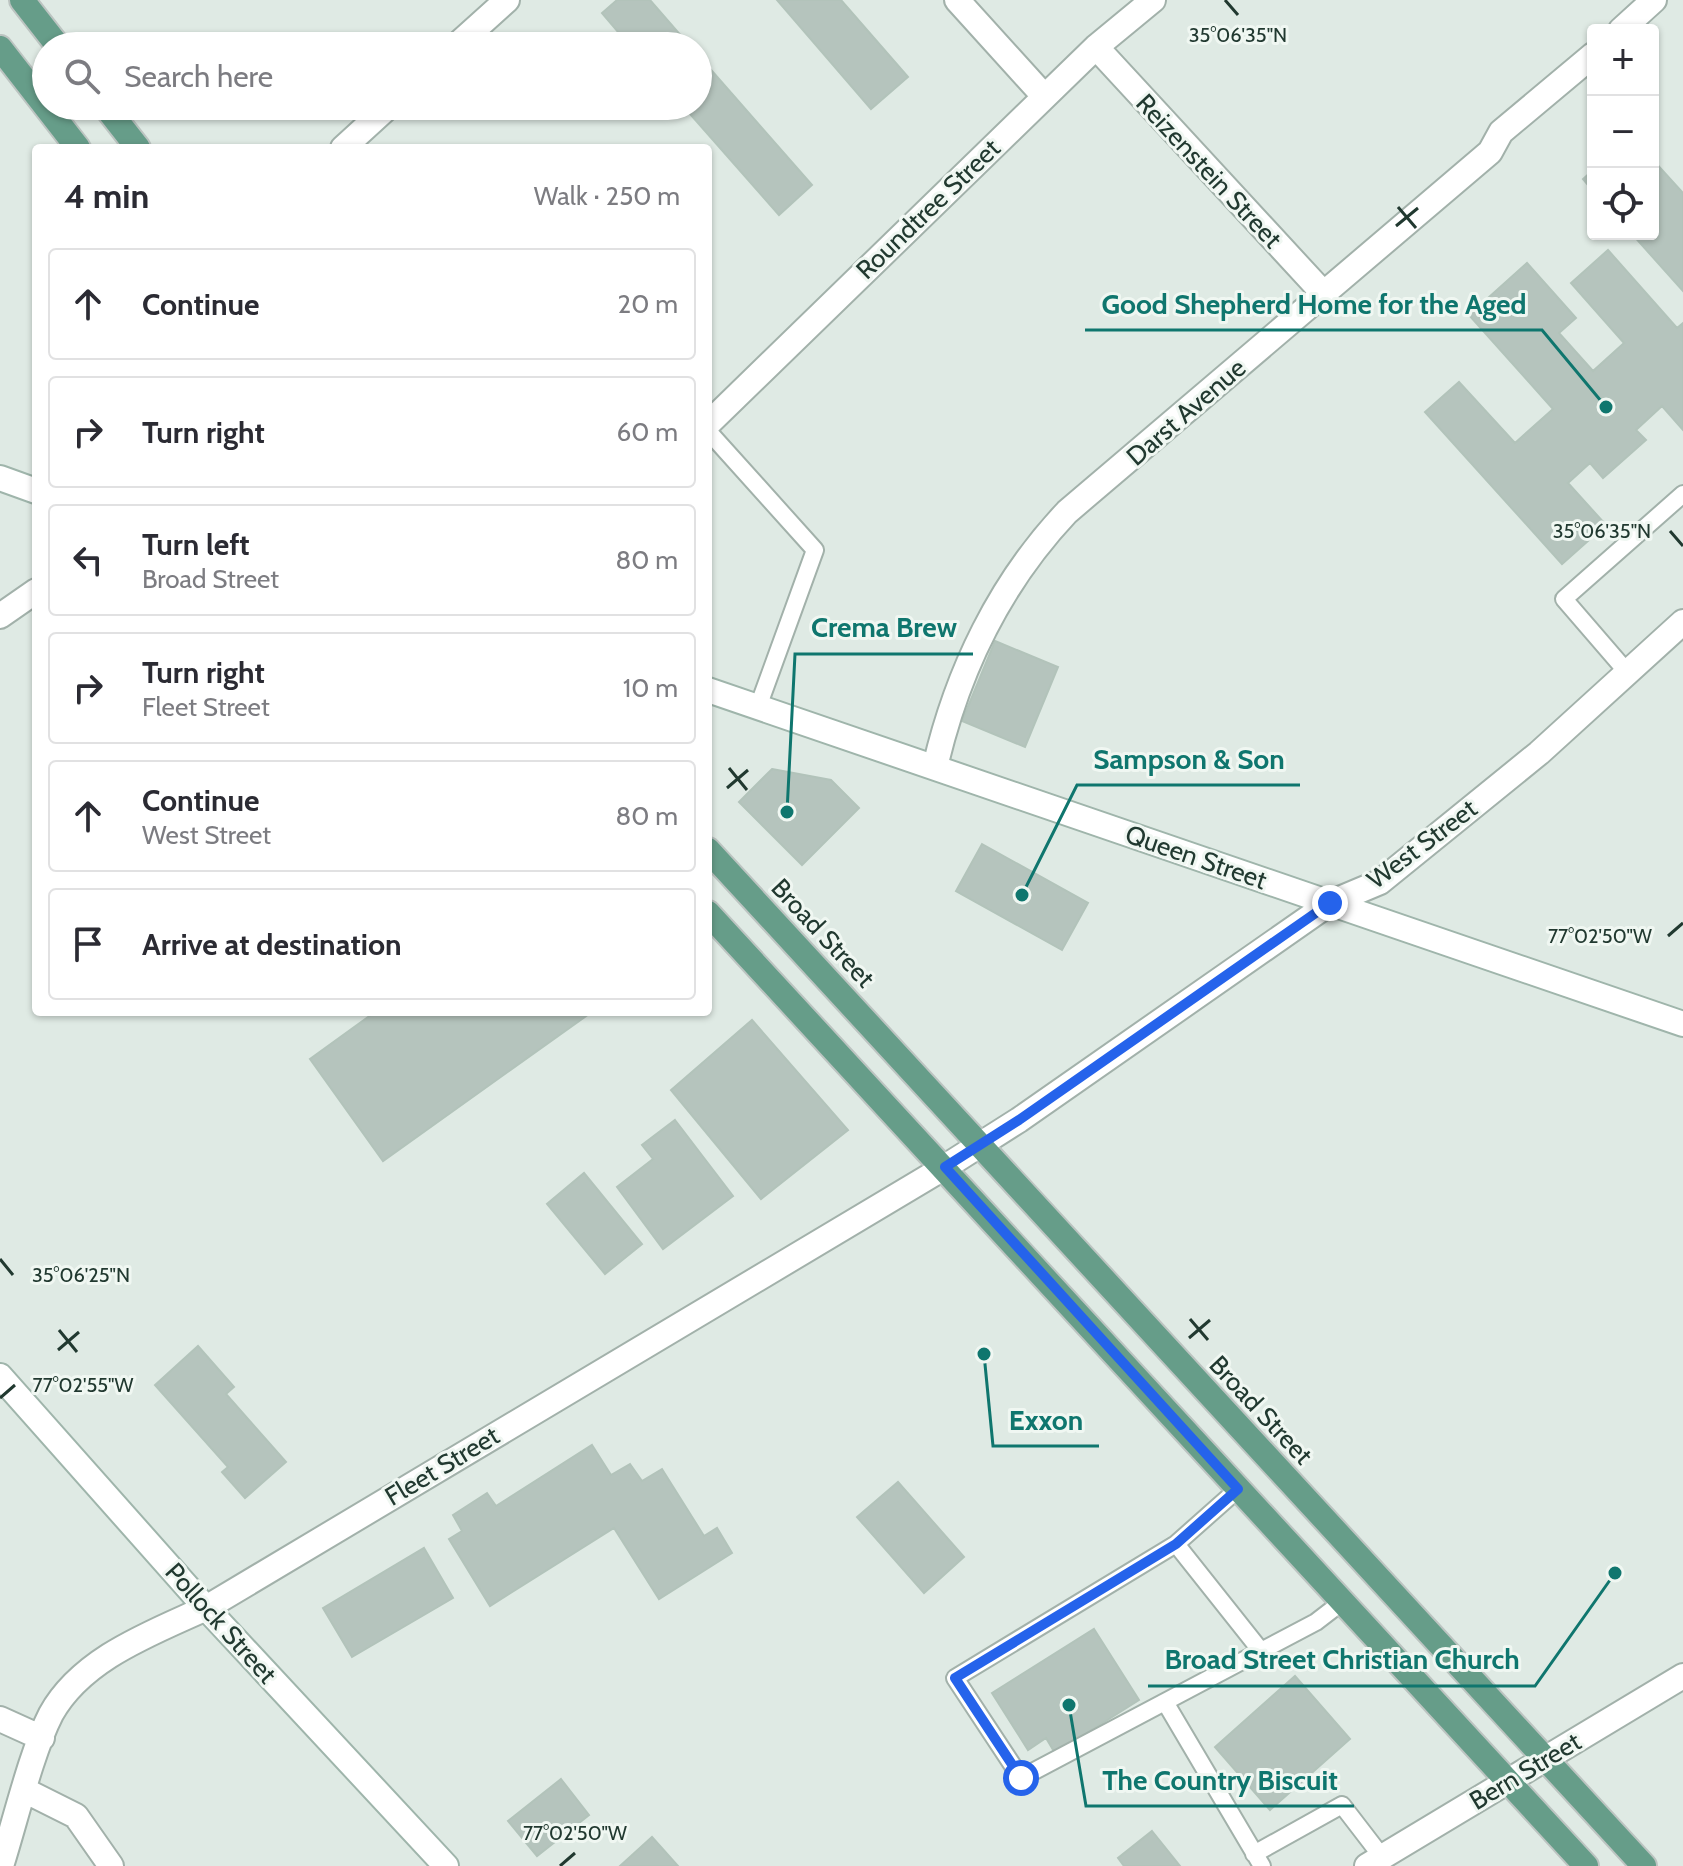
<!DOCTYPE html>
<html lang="en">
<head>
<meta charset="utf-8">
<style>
  :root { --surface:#fff; --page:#f2f2f3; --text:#2b2b33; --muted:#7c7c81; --line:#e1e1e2 }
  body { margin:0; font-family:Cabin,sans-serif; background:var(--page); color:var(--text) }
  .controls { position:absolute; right:24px; top:24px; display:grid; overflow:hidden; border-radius:8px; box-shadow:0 2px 6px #0004 }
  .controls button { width:72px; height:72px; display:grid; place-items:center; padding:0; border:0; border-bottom:2px solid var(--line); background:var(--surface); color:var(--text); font:40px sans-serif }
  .stop { position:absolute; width:24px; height:24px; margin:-18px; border:6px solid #2563eb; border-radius:50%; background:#fff }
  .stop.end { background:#2563eb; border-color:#fff; box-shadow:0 2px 8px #0008 }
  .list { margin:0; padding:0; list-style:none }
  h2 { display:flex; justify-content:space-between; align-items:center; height:104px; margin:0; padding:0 32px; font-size:34px }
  h2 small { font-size:26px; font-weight:400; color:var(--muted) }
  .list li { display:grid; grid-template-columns:52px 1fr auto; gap:24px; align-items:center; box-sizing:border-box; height:112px; margin:0 16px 16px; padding:0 16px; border:2px solid var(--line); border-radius:8px }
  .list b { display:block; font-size:30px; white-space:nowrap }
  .list p { margin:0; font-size:26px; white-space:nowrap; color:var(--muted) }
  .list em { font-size:26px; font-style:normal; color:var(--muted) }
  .icon { flex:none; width:44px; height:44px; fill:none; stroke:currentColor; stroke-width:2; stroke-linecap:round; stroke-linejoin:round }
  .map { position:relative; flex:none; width:1683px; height:1866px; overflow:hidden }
  .search { position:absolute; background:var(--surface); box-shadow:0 2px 6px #0004; left:32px; top:32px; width:680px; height:88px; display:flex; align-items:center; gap:20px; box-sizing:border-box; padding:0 28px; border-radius:44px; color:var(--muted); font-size:30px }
  .panel { position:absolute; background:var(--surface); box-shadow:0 2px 6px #0004; left:32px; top:144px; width:680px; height:872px; border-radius:8px }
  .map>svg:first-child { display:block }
</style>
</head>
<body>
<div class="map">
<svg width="1683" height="1866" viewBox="0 0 1683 1866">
  <rect width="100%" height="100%" fill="#dfeae4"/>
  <path fill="#b5c4bd" stroke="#b2c3ba" stroke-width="2" d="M617,0H650L690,46H630L602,13Z
    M777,0H841L908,77L871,109Z
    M698,55L812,185L779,215L683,106H698Z
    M1653,160L1683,193V291L1632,234H1653Z
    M1593,170V191L1583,179Z
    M1608,250L1677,328L1683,323V430L1662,406L1636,430L1646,440L1603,478L1590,463L1568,483L1606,525L1562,564L1425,412L1459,382L1515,443L1553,409L1469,315L1527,263L1576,318L1559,333L1593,371L1624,343L1571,283Z
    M995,641L1058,667L1025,747L962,721Z
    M772,769L831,780L859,808L802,865L739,802Z
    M982,844L1088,903L1062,950L956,891Z
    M375,1012H588L589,1014L383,1161L310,1059Z
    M752,1020L848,1130L761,1199L671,1090Z
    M675,1120L733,1196L663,1249L617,1187L653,1159L642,1145Z
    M584,1173L642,1244L605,1274L547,1204Z
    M198,1346L234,1387L226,1394L286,1462L245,1498L222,1472L228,1467L155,1385Z
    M592,1445L611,1475L630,1464L642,1481L662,1469L704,1536L717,1528L732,1553L659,1599L614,1528L490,1606L449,1539L462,1531L453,1515L487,1493L496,1506Z
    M898,1482L964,1557L924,1593L857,1517Z
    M424,1548L453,1598L352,1657L323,1608Z
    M1094,1629L1139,1700L1055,1753L1046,1738L1028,1750L992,1693Z
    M1295,1676L1350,1739L1270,1810L1215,1747Z
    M561,1779L589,1815L537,1856L508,1821Z
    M1152,1831L1180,1866H1124L1118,1858Z
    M652,1837L678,1866H620Z"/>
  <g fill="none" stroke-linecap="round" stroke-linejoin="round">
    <g stroke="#a2b1aa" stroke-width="20">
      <path id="lane" d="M708,431L815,550L758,707
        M1627,672L1564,599L1683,494
        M1176,1544L1261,1651L1021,1778L955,1678L1176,1544L1238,1489
        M1261,1651L1316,1622L1342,1602
        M1165,1702L1262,1866
        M1254,1854L1342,1805L1382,1857"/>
    </g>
    <g stroke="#a2b1aa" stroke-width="28">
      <path id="street" d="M957,0L1044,96
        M1621,30L1654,0
        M456,46L507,0
        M1096,47L1324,294
        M343,148L389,106
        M708,424L1096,47L1153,0
        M0,616L36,591
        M935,767C957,672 1000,583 1067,512L1490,152L1501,132L1593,55
        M0,1719L42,1738
        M26,1791L76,1816L111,1866
        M1,1866C15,1822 31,1753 51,1714C82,1658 152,1633 206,1608L945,1167L1019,1120L1330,903L1380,882L1539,753L1683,622
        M1367,1866L1683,1676"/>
    </g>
    <g stroke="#9fb5ab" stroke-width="28">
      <path id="secondary" d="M0,478L36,491
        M708,690L1683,1024
        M0,1376L206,1608L446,1866"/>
    </g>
    <g stroke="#bcc4c1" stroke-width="28">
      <path id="primary" d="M22,0L58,46
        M0,48L78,148
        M105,106L138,148
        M708,850L1644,1866
        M708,913L1586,1866"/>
    </g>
    <use href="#lane" stroke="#fff" stroke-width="16"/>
    <use href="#street" stroke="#fff" stroke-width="24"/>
    <use href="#secondary" stroke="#fff" stroke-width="24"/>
    <use href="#primary" stroke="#669d89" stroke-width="24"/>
  </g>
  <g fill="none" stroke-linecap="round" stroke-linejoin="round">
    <path stroke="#2563eb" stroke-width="10" d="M1021,1778L955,1678L1176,1544L1238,1489L945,1167L1019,1120L1330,903"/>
  </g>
  <path fill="none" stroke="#213930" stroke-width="3" d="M1225,0L1238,15M1398,207L1416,228M1396,226L1418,208M1670,531L1683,546M729,768L747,790M727,788L748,770M1668,936L1683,923M0,1259L13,1275M1190,1319L1208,1340M59,1330L77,1352M1189,1338L1210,1320M58,1350L79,1332M0,1398L15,1385M560,1866L575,1853"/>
  <g text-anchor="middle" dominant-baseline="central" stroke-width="6" stroke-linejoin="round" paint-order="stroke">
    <g font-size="26" fill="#213930" stroke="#f0f7f2">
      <text transform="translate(1209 171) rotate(47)">Reizenstein Street</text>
      <text transform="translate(928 209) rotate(-44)">Roundtree Street</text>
      <text transform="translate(1186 412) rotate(-41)">Darst Avenue</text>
      <text transform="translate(1422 844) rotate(-37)">West Street</text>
      <text transform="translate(1196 857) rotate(19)">Queen Street</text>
      <text transform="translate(823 933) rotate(47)">Broad Street</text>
      <text transform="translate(1261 1410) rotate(47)">Broad Street</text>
      <text transform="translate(442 1466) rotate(-31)">Fleet Street</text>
      <text transform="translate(221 1623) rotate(48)">Pollock Street</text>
      <text transform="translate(1525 1771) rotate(-31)">Bern Street</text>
    </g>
  </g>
  <g font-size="20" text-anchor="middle" fill="#213930" stroke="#f0f7f2" stroke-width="6" stroke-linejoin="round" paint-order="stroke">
    <text x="1238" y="42">35°06'35"N</text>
    <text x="1602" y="538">35°06'35"N</text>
    <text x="1600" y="943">77°02'50"W</text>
    <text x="81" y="1282">35°06'25"N</text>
    <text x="83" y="1392">77°02'55"W</text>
    <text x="575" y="1840">77°02'50"W</text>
  </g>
  <path fill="none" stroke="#0f766e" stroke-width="3" d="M1606 407L1542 330H1085M787 812L795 654H973M1022 895L1077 785H1300M984 1354L993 1446H1099M1615 1573L1535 1686H1148M1069 1705L1086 1806H1354"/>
  <g fill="#0f766e" stroke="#f0f7f2" stroke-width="3">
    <circle cx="1606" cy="407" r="8"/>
    <circle cx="787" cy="812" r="8"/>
    <circle cx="1022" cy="895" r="8"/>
    <circle cx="984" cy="1354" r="8"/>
    <circle cx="1615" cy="1573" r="8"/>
    <circle cx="1069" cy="1705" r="8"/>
  </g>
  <g font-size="28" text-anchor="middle" font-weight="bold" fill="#0f766e" stroke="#f0f7f2" stroke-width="6" stroke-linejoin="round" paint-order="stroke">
    <text x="1314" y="314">Good Shepherd Home for the Aged</text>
    <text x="884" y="637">Crema Brew</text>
    <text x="1189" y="769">Sampson &amp; Son</text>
    <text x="1046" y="1430">Exxon</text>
    <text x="1342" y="1669">Broad Street Christian Church</text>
    <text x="1220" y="1790">The Country Biscuit</text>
  </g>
</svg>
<div class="controls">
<button>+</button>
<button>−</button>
<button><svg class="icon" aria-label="locate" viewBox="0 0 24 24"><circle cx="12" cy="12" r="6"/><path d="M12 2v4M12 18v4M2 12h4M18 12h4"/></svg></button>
</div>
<div class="stop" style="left:1021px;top:1778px"></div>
<div class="stop end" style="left:1330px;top:903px"></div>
<div class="search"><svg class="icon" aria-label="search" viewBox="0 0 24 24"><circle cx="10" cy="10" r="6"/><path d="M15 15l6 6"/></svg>Search here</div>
<section class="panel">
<h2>4 min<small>Walk · 250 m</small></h2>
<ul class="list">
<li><svg class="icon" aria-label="ahead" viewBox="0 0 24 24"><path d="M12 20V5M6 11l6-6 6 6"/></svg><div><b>Continue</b></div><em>20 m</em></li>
<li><svg class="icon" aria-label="right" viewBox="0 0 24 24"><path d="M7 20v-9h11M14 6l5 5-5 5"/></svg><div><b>Turn right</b></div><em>60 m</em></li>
<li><svg class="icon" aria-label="left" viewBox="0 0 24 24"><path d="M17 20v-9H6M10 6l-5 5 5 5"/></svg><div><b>Turn left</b><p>Broad Street</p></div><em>80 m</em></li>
<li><svg class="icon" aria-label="right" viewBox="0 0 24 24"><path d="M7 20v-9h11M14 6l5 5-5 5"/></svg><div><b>Turn right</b><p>Fleet Street</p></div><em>10 m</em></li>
<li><svg class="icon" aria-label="ahead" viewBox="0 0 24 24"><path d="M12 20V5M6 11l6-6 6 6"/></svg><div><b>Continue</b><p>West Street</p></div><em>80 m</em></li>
<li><svg class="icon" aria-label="arrive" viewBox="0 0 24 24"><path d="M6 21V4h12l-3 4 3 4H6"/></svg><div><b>Arrive at destination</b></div></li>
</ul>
</section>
</div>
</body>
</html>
